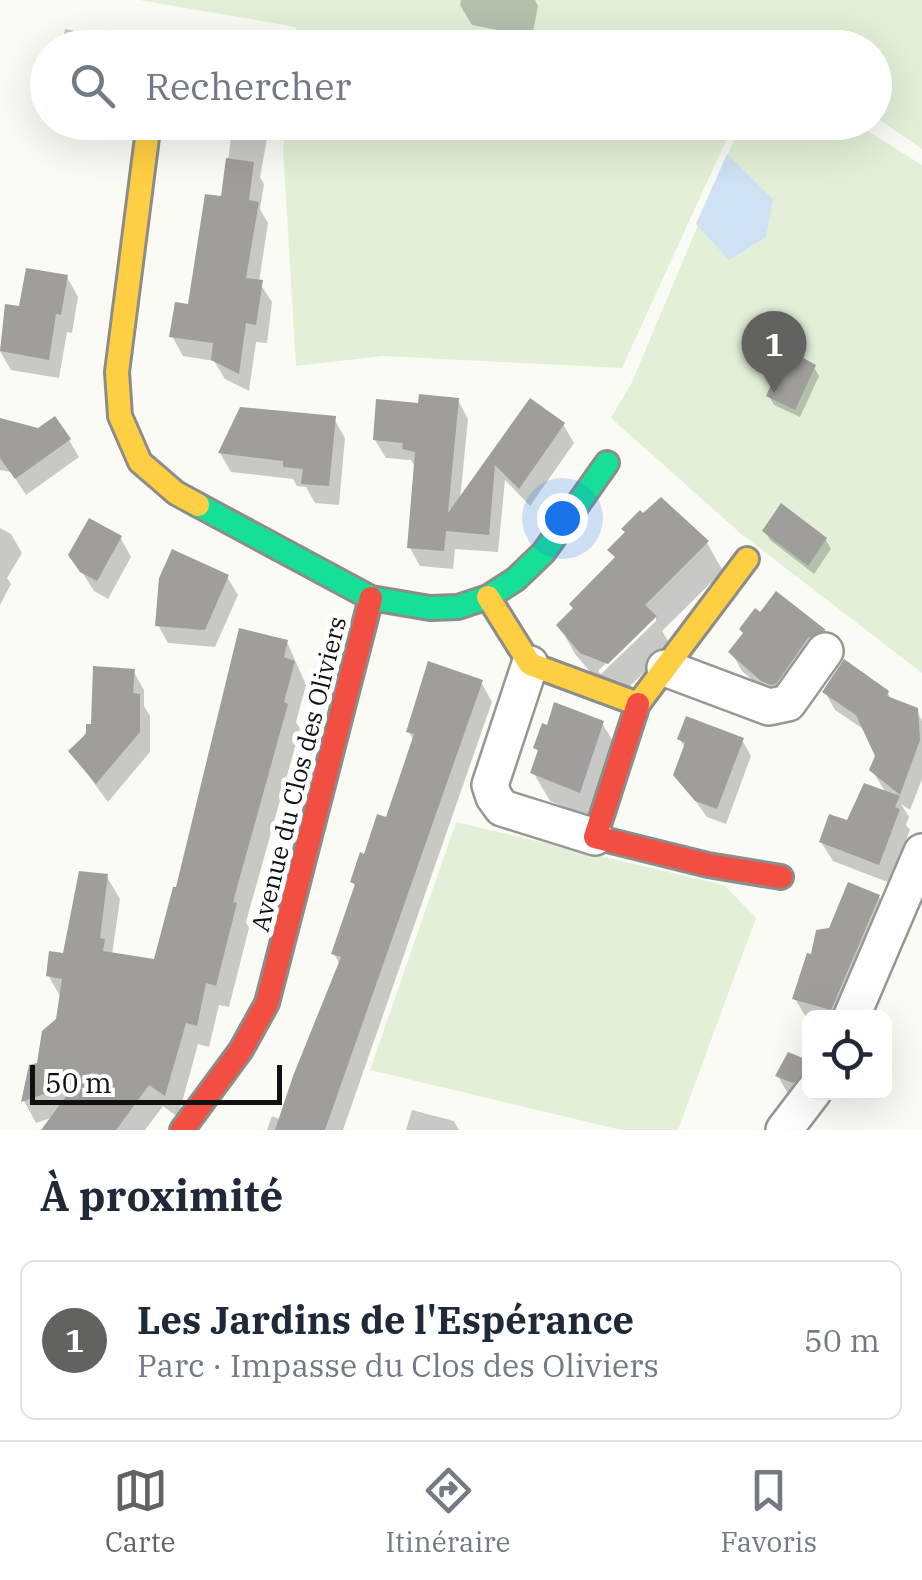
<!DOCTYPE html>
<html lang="fr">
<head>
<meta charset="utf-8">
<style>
  :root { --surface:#fff; --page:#f2f2f3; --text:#1f2937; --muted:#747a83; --line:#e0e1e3; --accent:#626260 }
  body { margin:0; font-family:"IBM Plex Serif",serif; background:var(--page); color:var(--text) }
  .controls { position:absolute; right:30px; bottom:30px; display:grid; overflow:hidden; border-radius:15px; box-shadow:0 10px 40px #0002 }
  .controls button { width:90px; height:90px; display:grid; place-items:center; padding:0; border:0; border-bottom:2px solid var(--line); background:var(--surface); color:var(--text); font:50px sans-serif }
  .scale { position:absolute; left:30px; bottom:25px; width:252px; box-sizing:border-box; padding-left:10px; border:5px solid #101010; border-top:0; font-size:28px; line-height:35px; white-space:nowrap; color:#101010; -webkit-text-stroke:8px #fff; paint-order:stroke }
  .you { position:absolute; left:562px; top:518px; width:35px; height:35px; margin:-25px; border:8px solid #fff; border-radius:50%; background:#1a73e8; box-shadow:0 0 0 15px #1a73e833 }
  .badge { display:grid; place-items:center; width:65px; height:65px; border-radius:50%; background:var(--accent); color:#fff; font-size:32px; font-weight:700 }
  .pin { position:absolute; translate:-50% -82px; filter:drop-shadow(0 2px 5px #0008) }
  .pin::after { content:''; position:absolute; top:52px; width:35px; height:30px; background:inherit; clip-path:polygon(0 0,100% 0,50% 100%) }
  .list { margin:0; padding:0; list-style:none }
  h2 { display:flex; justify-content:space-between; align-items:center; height:130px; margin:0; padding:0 40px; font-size:42px }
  h2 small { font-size:32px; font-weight:400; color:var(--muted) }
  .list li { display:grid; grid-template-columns:65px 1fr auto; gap:30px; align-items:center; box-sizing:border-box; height:160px; margin:0 20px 20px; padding:0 20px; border:2px solid var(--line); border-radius:15px }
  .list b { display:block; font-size:38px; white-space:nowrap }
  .list p { margin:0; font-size:32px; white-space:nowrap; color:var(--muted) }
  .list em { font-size:32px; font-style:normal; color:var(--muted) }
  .icon { flex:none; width:55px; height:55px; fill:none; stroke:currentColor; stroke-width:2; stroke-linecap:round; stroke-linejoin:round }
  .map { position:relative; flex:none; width:922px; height:1130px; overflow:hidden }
  .search { position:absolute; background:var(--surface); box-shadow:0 10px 40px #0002; left:30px; right:30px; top:30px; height:110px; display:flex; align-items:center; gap:25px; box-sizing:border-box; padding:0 35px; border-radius:55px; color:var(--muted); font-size:38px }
  .sheet { height:310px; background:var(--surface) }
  nav { display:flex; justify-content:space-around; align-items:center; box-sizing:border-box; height:140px; border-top:2px solid var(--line); background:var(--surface); font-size:28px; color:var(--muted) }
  nav a { display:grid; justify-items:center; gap:5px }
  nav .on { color:var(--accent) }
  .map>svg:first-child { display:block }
</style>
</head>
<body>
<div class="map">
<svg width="922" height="1130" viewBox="0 0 922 1130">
  <rect width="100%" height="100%" fill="#fbfbf6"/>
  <path fill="#e3f0d7" d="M139,0H922V149L875,117L874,48L294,47L296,27Z
    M286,123V122L734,123L622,368L383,356L296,366L283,148Z
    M741,123H855L922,165V673L740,533L611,418L632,382Z
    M456,822L724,885L756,918L678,1130H621L370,1070Z"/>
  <path fill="#cee2f3" d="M727,154L773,199L766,237L729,260L696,224Z"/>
  <path fill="#0003" fill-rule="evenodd" d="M461,0H535L538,6L532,37L472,25L460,5Z
    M65,29L91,34L98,48H62Z
    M62,122H106L104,131Z
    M227,122H270L260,177L264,184L260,209L268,223L259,282L272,302L267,343L256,342L249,391L225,379L214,361L183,356L172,336L190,307L223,199L232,130Z
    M67,277L78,297L72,333L67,332L59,378L11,370L0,351L7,307L21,309Z
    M814,367L819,376L800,417L774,405L769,396Z
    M458,400L468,419L460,500L531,401L563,424L574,443L530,506L505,480L498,552L455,549L453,569L420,566L410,548L416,469L411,460L386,458L375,440L420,406Z
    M334,419L345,438L339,505L315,503L306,487L297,486L293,479L231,472L220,453Z
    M0,421L69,440L79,457L26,495L11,472L0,470Z
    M0,528L11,534L22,553L7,578L11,584L0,605Z
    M765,531L826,540L831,549L814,574L770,540Z
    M120,537L131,557L108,599L94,591L71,555Z
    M707,543L723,571L662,631L671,646L625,691L599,682L575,654L559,625L616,560L611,550ZM656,614V621L601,674L598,671Z
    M227,577L238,595L215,647L168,643L158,625Z
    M777,594L824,632L834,650L775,700L742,671L731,652Z
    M287,642L306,685L296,722L300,729L246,922L249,928L229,1007L219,1005L209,1047L198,1044L178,1117L163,1106L145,1130H44L53,1117L36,1123L24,1101L31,1067L39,1066L58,1020L61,998L48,975L65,956L107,877L120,899L112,955L156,962L178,890Z
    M133,671L144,690V706L150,716V752L108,802L71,752Z
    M481,682L492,702L343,1130H267L272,1116L281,1120L340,965L334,954L356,888L353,882L387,820L414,741L409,732Z
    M825,692L888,693L892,701L916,710L922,721V779L910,810L901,804L909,817L906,825L910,830L890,883L833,861L821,842L886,793L872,770L878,755L866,731L835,710Z
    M602,723L619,751L596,820L550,801L533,772L539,754L536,748Z
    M680,739L742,740L751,756L726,824L707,817L676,774L685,749Z
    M879,897L889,915L845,1018L806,1017L795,999L813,957L831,930Z
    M810,1063V1092L804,1099L787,1092L778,1076Z
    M412,1110L454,1121L459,1130H406Z"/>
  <path fill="#9f9e9b" d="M226,158L254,162L249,200L259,202L246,278L263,280L256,325L246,323L239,374L211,360L213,343L169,337L175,302L188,304L205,194L221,196Z
    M26,268L68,275L61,315L56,314L49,360L0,351L5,304L19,306Z
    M787,349L816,365L795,410L766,396Z
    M419,394L459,398L448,513L530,398L565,423L519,489L495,465L489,535L446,531L444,551L407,548L415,452L402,449L403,443L373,440L376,399L418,403Z
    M240,407L336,416L329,486L301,484L303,469L283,467V461L218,453Z
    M55,416L71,439L15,479L0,458V418L38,428Z
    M661,497L709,541L645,605L657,616L608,664L580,653L556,625L573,608L569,604L615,557L607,550L625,532L621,529L640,510L643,513Z
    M781,503L827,538L808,566L762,531Z
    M89,518L122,536L97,581L80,572L68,555Z
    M172,549L229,575L205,630L155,626L159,578Z
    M776,591L826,630L808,638L776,684L771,685L761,681L728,652L743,633L739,629L755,608L760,612Z
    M239,628L288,640L284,657L295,661L284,702L288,704L233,902L237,903L216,986L206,983L197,1026L186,1023L165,1096L149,1085L116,1130H41L76,1083L21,1102L29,1065L37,1063L42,1031L56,1019L62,979L46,976L49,951L63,953L79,871L108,874L100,938L105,939L103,951L154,959L173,887H176Z
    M844,659L889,691L887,696L918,708L920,740L900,795L869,770L875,756L856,715L822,692Z
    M428,661L483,680L325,1130H275L293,1076L341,957L331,954L355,884L350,882L360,852L364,854L377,814L386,817L414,734L406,732Z
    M93,666L135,669L133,693L140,694V732L96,784L68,751L86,734V724H91Z
    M554,702L604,721L580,793L530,773L538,750L533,748L542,723L547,725Z
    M686,716L744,738L717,809L695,801L673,775L685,743L677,739Z
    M864,783L900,796L895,807L900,809L879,865L819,842L829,814L847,820Z
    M848,882L880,895L831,1010L792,999L807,953L811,954L816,930L829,928Z
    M788,1052L810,1061V1072L793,1083L775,1076Z"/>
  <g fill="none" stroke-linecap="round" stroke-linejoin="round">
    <g stroke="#969694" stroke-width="40">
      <path id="street" d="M530,664L490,785L494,797L502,808L595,837
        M665,668L769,707L788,703L825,651
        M851,1018L922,852
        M784,1130L813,1092"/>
    </g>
    <g stroke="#8c8c8a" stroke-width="28">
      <path id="fast" d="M198,505L371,598L430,608L458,607L488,597L516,579L544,552L607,463"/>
    </g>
    <g stroke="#8c8c8a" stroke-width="28">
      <path id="slow" d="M149,122L117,372L120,416L140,462L176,493L198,505
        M488,597L530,664L638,704L747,559"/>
    </g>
    <g stroke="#8c8c8a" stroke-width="28">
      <path id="jam" d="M638,704L595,837L708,865L781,877
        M182,1130L241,1050L267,1003L371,598"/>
    </g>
    <use href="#street" stroke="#fefefe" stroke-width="35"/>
    <use href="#fast" stroke="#16e098" stroke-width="22"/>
    <use href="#slow" stroke="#ffcf43" stroke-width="22"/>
    <use href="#jam" stroke="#f24e42" stroke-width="22"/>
  </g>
  <g text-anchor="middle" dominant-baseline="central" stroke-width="10" stroke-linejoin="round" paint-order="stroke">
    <g font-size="25" fill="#101010" stroke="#fff">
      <text transform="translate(298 774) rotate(-76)">Avenue du Clos des Oliviers</text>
    </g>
  </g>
</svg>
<div class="controls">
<button><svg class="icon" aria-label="locate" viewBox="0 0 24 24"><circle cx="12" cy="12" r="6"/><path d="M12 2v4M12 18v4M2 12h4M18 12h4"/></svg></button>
</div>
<div class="scale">50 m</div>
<div class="you"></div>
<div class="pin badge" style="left:774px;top:393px">1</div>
<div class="search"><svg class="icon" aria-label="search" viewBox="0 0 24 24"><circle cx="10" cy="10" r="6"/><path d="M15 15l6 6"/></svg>Rechercher</div>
</div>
<section class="sheet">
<h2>À proximité<small></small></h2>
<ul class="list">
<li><span class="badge">1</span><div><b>Les Jardins de l'Espérance</b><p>Parc · Impasse du Clos des Oliviers</p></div><em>50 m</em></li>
</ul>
</section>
<nav>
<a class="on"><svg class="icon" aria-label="map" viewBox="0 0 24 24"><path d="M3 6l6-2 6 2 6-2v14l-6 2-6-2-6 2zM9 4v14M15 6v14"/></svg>Carte</a>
<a><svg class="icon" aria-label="directions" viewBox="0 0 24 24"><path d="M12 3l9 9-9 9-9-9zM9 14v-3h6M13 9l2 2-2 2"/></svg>Itinéraire</a>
<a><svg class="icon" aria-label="saved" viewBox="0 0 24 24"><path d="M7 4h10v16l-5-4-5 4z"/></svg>Favoris</a>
</nav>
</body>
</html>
